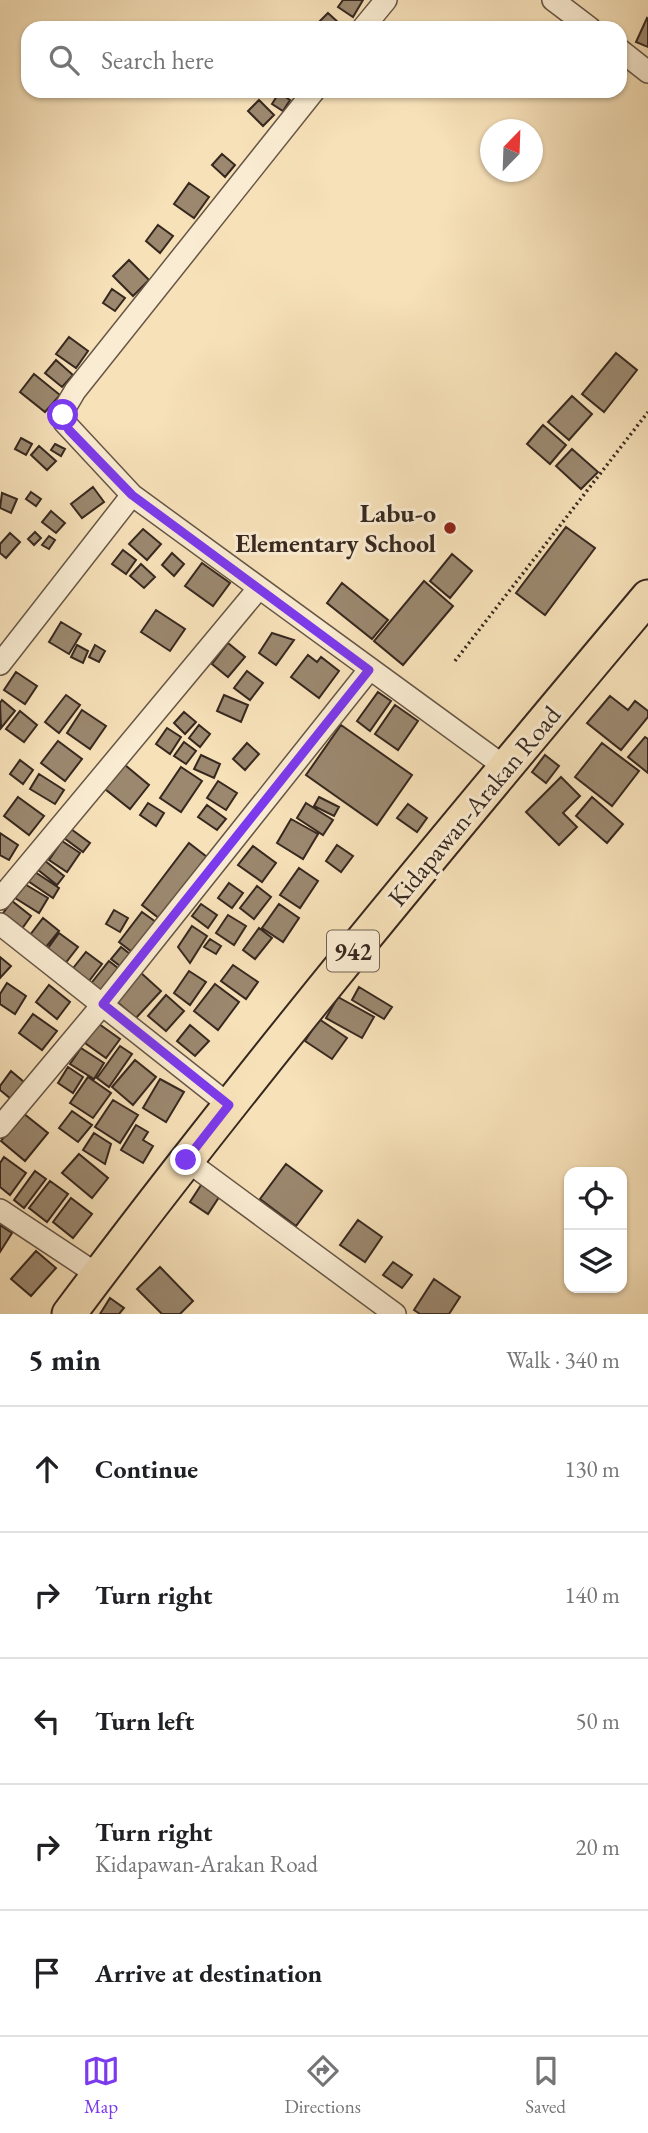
<!DOCTYPE html>
<html lang="en">
<head>
<meta charset="utf-8">
<style>
  :root { --surface:#fff; --page:#f2f2f2; --text:#202124; --muted:#757577; --line:#e0e0e0; --accent:#7c3aed }
  body { margin:0; font-family:"EB Garamond",serif; background:var(--page); color:var(--text) }
  .controls { position:absolute; right:21px; bottom:21px; display:grid; overflow:hidden; border-radius:14px; box-shadow:0 2px 5px #0004 }
  .controls button { width:63px; height:63px; display:grid; place-items:center; padding:0; border:0; border-bottom:2px solid var(--line); background:var(--surface); color:var(--text); font:35px sans-serif }
  .compass { position:absolute; left:480px; top:119px; width:63px; height:63px; border-radius:50%; background:var(--surface); box-shadow:0 2px 5px #0004; rotate:23deg }
  .stop { position:absolute; width:21px; height:21px; margin:-16px; border:5px solid #7c3aed; border-radius:50%; background:#fff }
  .stop.end { background:#7c3aed; border-color:#fff; box-shadow:0 2px 7px #0008 }
  .list { margin:0; padding:0; list-style:none }
  h2 { display:flex; justify-content:space-between; align-items:center; height:91px; margin:0; padding:0 28px; font-size:30px }
  h2 small { font-size:23px; font-weight:400; color:var(--muted) }
  .list li { display:grid; grid-template-columns:46px 1fr auto; gap:21px; align-items:center; box-sizing:border-box; height:126px; padding:0 28px; border-top:2px solid var(--line) }
  .list b { display:block; font-size:26px; white-space:nowrap }
  .list p { margin:0; font-size:23px; white-space:nowrap; color:var(--muted) }
  .list em { font-size:23px; font-style:normal; color:var(--muted) }
  .icon { flex:none; width:38px; height:38px; fill:none; stroke:currentColor; stroke-width:2; stroke-linecap:round; stroke-linejoin:round }
  .map { position:relative; flex:none; width:648px; height:1314px; overflow:hidden }
  .search { position:absolute; background:var(--surface); box-shadow:0 2px 5px #0004; left:21px; right:21px; top:21px; height:77px; display:flex; align-items:center; gap:18px; box-sizing:border-box; padding:0 24px; border-radius:21px; color:var(--muted); font-size:26px }
  .sheet { height:721px; background:var(--surface) }
  nav { display:flex; justify-content:space-around; align-items:center; box-sizing:border-box; height:98px; border-top:2px solid var(--line); background:var(--surface); font-size:19px; color:var(--muted) }
  nav a { display:grid; justify-items:center; gap:4px }
  nav .on { color:var(--accent) }
  .map>svg:first-child { display:block }
</style>
</head>
<body>
<div class="map">
<svg width="648" height="1314" viewBox="0 0 648 1314">
  <rect width="100%" height="100%" fill="#f7e1b9"/>
  <filter id="stains"><feTurbulence type="fractalNoise" baseFrequency=".00286" numOctaves="4"/><feColorMatrix values="0 0 0 0 .2 0 0 0 0 .09 0 0 0 0 .02 0 0 0 .5 -.17"/></filter>
  <radialGradient id="worn" r=".72"><stop offset=".6" stop-color="#630" stop-opacity="0"/><stop offset="1" stop-color="#630" stop-opacity=".3"/></radialGradient>
  <path fill="#9b886f" stroke="#37281f" stroke-width="2" d="M343,0H363L353,17L338,7Z
    M328,13L341,25L339,28H320L316,25Z
    M647,18L648,19V47L636,42Z
    M279,93L290,100L283,111L272,104Z
    M259,100L274,115L263,126L248,111Z
    M222,154L235,165L225,177L212,165Z
    M189,183L209,197L194,218L174,204Z
    M158,225L173,236L160,253L146,241Z
    M129,260L149,280L133,296L113,276Z
    M112,289L125,298L115,311L103,303Z
    M69,337L88,351L76,368L56,354Z
    M616,353L637,370L604,412L582,394Z
    M56,360L73,375L62,387L45,373Z
    M34,374L60,395L45,412L20,392Z
    M572,396L592,414L569,440L548,422Z
    M543,425L566,445L550,464L527,444Z
    M21,438L32,444L26,455L15,449Z
    M55,444L65,449L61,456L51,450Z
    M39,446L56,461L47,470L31,455Z
    M572,449L598,472L581,489L556,466Z
    M93,487L104,502L82,518L71,504Z
    M31,492L41,499L36,506L26,499Z
    M2,493L17,499L11,513L0,508Z
    M51,511L65,523L56,533L42,522Z
    M566,527L595,548L545,615L516,593Z
    M143,529L161,544L147,560L129,544Z
    M35,532L41,538L34,545L28,539Z
    M10,533L20,542L6,558L0,553V544Z
    M49,536L55,540L49,549L42,545Z
    M123,550L136,560L126,574L112,564Z
    M172,553L184,564L174,576L162,565Z
    M452,554L472,571L450,598L430,581Z
    M202,563L230,583L213,606L185,586Z
    M141,564L155,577L144,588L130,576Z
    M424,581L453,606L403,665L374,641Z
    M342,583L388,620L372,639L327,603Z
    M156,610L185,629L170,651L141,632Z
    M61,622L81,634L69,654L49,642Z
    M272,633L294,640L276,665L259,653Z
    M228,643L245,657L228,677L212,664Z
    M77,645L88,651L83,663L71,657Z
    M95,645L105,651L99,662L89,657Z
    M308,655L317,662L321,657L339,671L319,698L291,677Z
    M247,671L263,683L250,700L234,688Z
    M16,672L37,686L25,704L4,690Z
    M378,692L391,701L370,731L357,721Z
    M66,695L80,705L59,733L45,722Z
    M224,695L248,705L241,722L217,711Z
    M610,696L628,710L635,701L648,711V717L621,750L587,723Z
    M2,700L15,711L1,728L0,703Z
    M395,705L418,721L398,750L375,734Z
    M82,710L106,726L90,749L67,733Z
    M20,711L37,725L24,742L6,729Z
    M184,712L196,722L185,734L174,723Z
    M199,725L210,734L200,747L189,738Z
    M341,725L412,775L377,825L306,775Z
    M167,728L181,737L170,754L156,744Z
    M645,737L648,739V773L628,757Z
    M58,741L82,759L65,781L41,763Z
    M184,742L196,751L186,764L174,756Z
    M247,743L259,754L245,770L233,759Z
    M602,743L639,771L612,806L575,777Z
    M201,755L220,764L214,778L194,769Z
    M545,755L559,766L546,783L532,772Z
    M20,760L33,770L23,784L10,774Z
    M125,765L149,785L130,809L105,789Z
    M181,767L202,781L181,812L160,798Z
    M39,774L64,790L55,804L30,789Z
    M561,777L580,796L563,813L577,827L559,845L526,812Z
    M218,781L237,793L226,810L207,798Z
    M18,797L44,816L29,835L4,816Z
    M319,797L339,807L334,816L314,806Z
    M592,797L623,824L607,843L576,816Z
    M148,803L164,813L156,826L140,815Z
    M306,803L333,820L323,835L297,818Z
    M408,804L427,818L417,832L397,818Z
    M207,805L226,819L217,830L198,817Z
    M291,819L318,834L303,859L277,843Z
    M71,829L90,843L83,852L64,838Z
    M0,833L18,845L9,860L0,855Z
    M62,841L80,853L67,872L49,860Z
    M189,843L207,857L160,919L142,905Z
    M337,845L353,856L341,872L326,861Z
    M253,846L276,863L262,882L238,865Z
    M44,860L64,876L57,885L37,869Z
    M299,868L318,881L300,908L280,895Z
    M35,872L59,888L53,898L28,881Z
    M23,883L48,898L39,913L15,898Z
    M229,883L243,893L232,908L218,898Z
    M257,886L271,897L254,919L240,908Z
    M12,901L31,916L21,930L1,916Z
    M201,904L217,915L208,928L192,916Z
    M279,904L299,918L283,942L262,928Z
    M114,910L128,918L120,932L106,924Z
    M142,912L160,925L136,955L119,942Z
    M228,915L246,926L234,945L216,933Z
    M43,918L59,931L46,947L30,935Z
    M192,926L207,936L190,963L178,947Z
    M259,928L272,938L255,959L243,950Z
    M59,933L78,947L64,965L46,951Z
    M210,939L221,946L216,954L204,947Z
    M121,947L134,957L124,969L111,959Z
    M86,952L102,964L86,985L70,972Z
    M0,957L11,966L0,978Z
    M109,961L123,972L103,997L89,986Z
    M233,965L258,982L246,999L221,981Z
    M189,971L206,982L190,1005L174,993Z
    M140,972L161,991L136,1018L115,1000Z
    M7,983L26,996L15,1014L0,1004V994Z
    M215,984L239,1002L218,1030L194,1011Z
    M49,985L70,1002L57,1019L36,1002Z
    M359,987L392,1007L384,1019L352,1000Z
    M166,995L184,1011L166,1031L148,1016Z
    M338,997L374,1017L362,1038L326,1018Z
    M33,1014L57,1031L42,1050L19,1033Z
    M319,1019L347,1038L332,1059L305,1041Z
    M99,1024L120,1039L106,1058L85,1043Z
    M190,1025L209,1041L195,1056L177,1041Z
    M120,1046L132,1054L109,1087L97,1078Z
    M81,1048L104,1063L94,1079L70,1064Z
    M135,1060L156,1077L133,1105L112,1087Z
    M68,1067L83,1077L73,1093L58,1083Z
    M11,1071L24,1082L11,1099L0,1090V1086Z
    M88,1077L111,1093L93,1118L70,1103Z
    M160,1079L184,1092L166,1122L143,1108Z
    M113,1100L138,1115L120,1143L95,1127Z
    M72,1111L92,1125L78,1142L59,1128Z
    M23,1113L48,1133L25,1161L1,1141Z
    M136,1125L148,1132L143,1140L153,1146L143,1163L121,1150Z
    M94,1133L111,1144L105,1164L83,1150Z
    M79,1154L108,1178L92,1198L62,1173Z
    M4,1157L26,1173L10,1195L0,1187V1163Z
    M286,1164L322,1191L296,1226L260,1199Z
    M35,1171L46,1179L24,1208L14,1200Z
    M205,1179L223,1191L208,1214L190,1202Z
    M50,1181L68,1194L47,1222L29,1208Z
    M71,1198L92,1214L73,1238L53,1222Z
    M358,1220L382,1237L365,1262L340,1245Z
    M0,1225L12,1233L0,1252Z
    M36,1251L56,1268L31,1296L11,1279Z
    M393,1262L412,1275L402,1288L383,1275Z
    M160,1267L193,1301L180,1314H162L137,1289Z
    M434,1279L460,1297L449,1314H420L414,1310Z
    M110,1298L124,1308L119,1314H100Z"/>
  <g fill="none" stroke-linecap="round" stroke-linejoin="round">
    <g stroke="#675646" stroke-width="24">
      <path id="street" d="M553,0L590,28
        M363,28L386,0
        M620,50L648,72
        M314,91L75,391L65,408L64,422L132,495L505,767
        M0,664L132,495
        M0,899L258,589
        M0,924L229,1105
        M0,1127L103,1004L369,670
        M186,1160L395,1314
        M0,1210L98,1275"/>
    </g>
    <g stroke="#37281f" stroke-width="37">
      <path id="primary" d="M69,1314C253,1068 450,833 648,597"/>
    </g>
    <path stroke="#37281f" stroke-width="3.5" stroke-dasharray="2 3.5" stroke-linecap="butt" d="M455,661L648,412"/>
    <use href="#street" stroke="#faecd2" stroke-width="21"/>
    <use href="#primary" stroke="#f7e1b9" stroke-width="33"/>
  </g>
  <g fill="none" stroke-linecap="round" stroke-linejoin="round">
    <path stroke="#7c3aed" stroke-width="9" d="M63,415L64,422L69,430L132,495L369,670L103,1004L229,1105L186,1160"/>
  </g>
  <circle fill="#8f2418" stroke="#faecd2" stroke-width="2.5" cx="450" cy="528" r="7"/>
  <g text-anchor="middle" dominant-baseline="central" stroke-width="6" stroke-linejoin="round" paint-order="stroke">
    <rect fill="#faecd2" stroke="#726355" stroke-width="2" x="327" y="930.5" width="52" height="41" rx="5"/>
    <g font-size="24" font-weight="bold" fill="#37281f">
      <text x="353" y="951">942</text>
    </g>
    <g font-size="26" font-weight="bold" fill="#37281f" stroke="#faecd2" text-anchor="end">
      <text x="436" y="513">Labu-o<tspan x="436" dy="30">Elementary School</tspan></text>
    </g>
    <g font-size="26" fill="#37281f" stroke="#faecd2">
      <text transform="translate(474 806) rotate(-50)">Kidapawan-Arakan Road</text>
    </g>
  </g>
  <rect width="100%" height="100%" filter="url(#stains)"/>
  <rect width="100%" height="100%" fill="url(#worn)"/>
</svg>
<div class="controls">
<button><svg class="icon" aria-label="locate" viewBox="0 0 24 24"><circle cx="12" cy="12" r="6"/><path d="M12 2v4M12 18v4M2 12h4M18 12h4"/></svg></button>
<button><svg class="icon" aria-label="layers" viewBox="0 0 24 24"><path d="M12 4l9 5-9 5-9-5zM3 14l9 5 9-5"/></svg></button>
</div>
<svg class="compass" viewBox="-18 -18 36 36"><path d="M0-13l5 13h-10z" fill="#e53935"/><path d="M0 13l5-13h-10z" fill="#757577"/></svg>
<div class="stop" style="left:63px;top:415px"></div>
<div class="stop end" style="left:186px;top:1160px"></div>
<div class="search"><svg class="icon" aria-label="search" viewBox="0 0 24 24"><circle cx="10" cy="10" r="6"/><path d="M15 15l6 6"/></svg>Search here</div>
</div>
<section class="sheet">
<h2>5 min<small>Walk · 340 m</small></h2>
<ul class="list">
<li><svg class="icon" aria-label="ahead" viewBox="0 0 24 24"><path d="M12 20V5M6 11l6-6 6 6"/></svg><div><b>Continue</b></div><em>130 m</em></li>
<li><svg class="icon" aria-label="right" viewBox="0 0 24 24"><path d="M7 20v-9h11M14 6l5 5-5 5"/></svg><div><b>Turn right</b></div><em>140 m</em></li>
<li><svg class="icon" aria-label="left" viewBox="0 0 24 24"><path d="M17 20v-9H6M10 6l-5 5 5 5"/></svg><div><b>Turn left</b></div><em>50 m</em></li>
<li><svg class="icon" aria-label="right" viewBox="0 0 24 24"><path d="M7 20v-9h11M14 6l5 5-5 5"/></svg><div><b>Turn right</b><p>Kidapawan-Arakan Road</p></div><em>20 m</em></li>
<li><svg class="icon" aria-label="arrive" viewBox="0 0 24 24"><path d="M6 21V4h12l-3 4 3 4H6"/></svg><div><b>Arrive at destination</b></div></li>
</ul>
</section>
<nav>
<a class="on"><svg class="icon" aria-label="map" viewBox="0 0 24 24"><path d="M3 6l6-2 6 2 6-2v14l-6 2-6-2-6 2zM9 4v14M15 6v14"/></svg>Map</a>
<a><svg class="icon" aria-label="directions" viewBox="0 0 24 24"><path d="M12 3l9 9-9 9-9-9zM9 14v-3h6M13 9l2 2-2 2"/></svg>Directions</a>
<a><svg class="icon" aria-label="saved" viewBox="0 0 24 24"><path d="M7 4h10v16l-5-4-5 4z"/></svg>Saved</a>
</nav>
</body>
</html>
